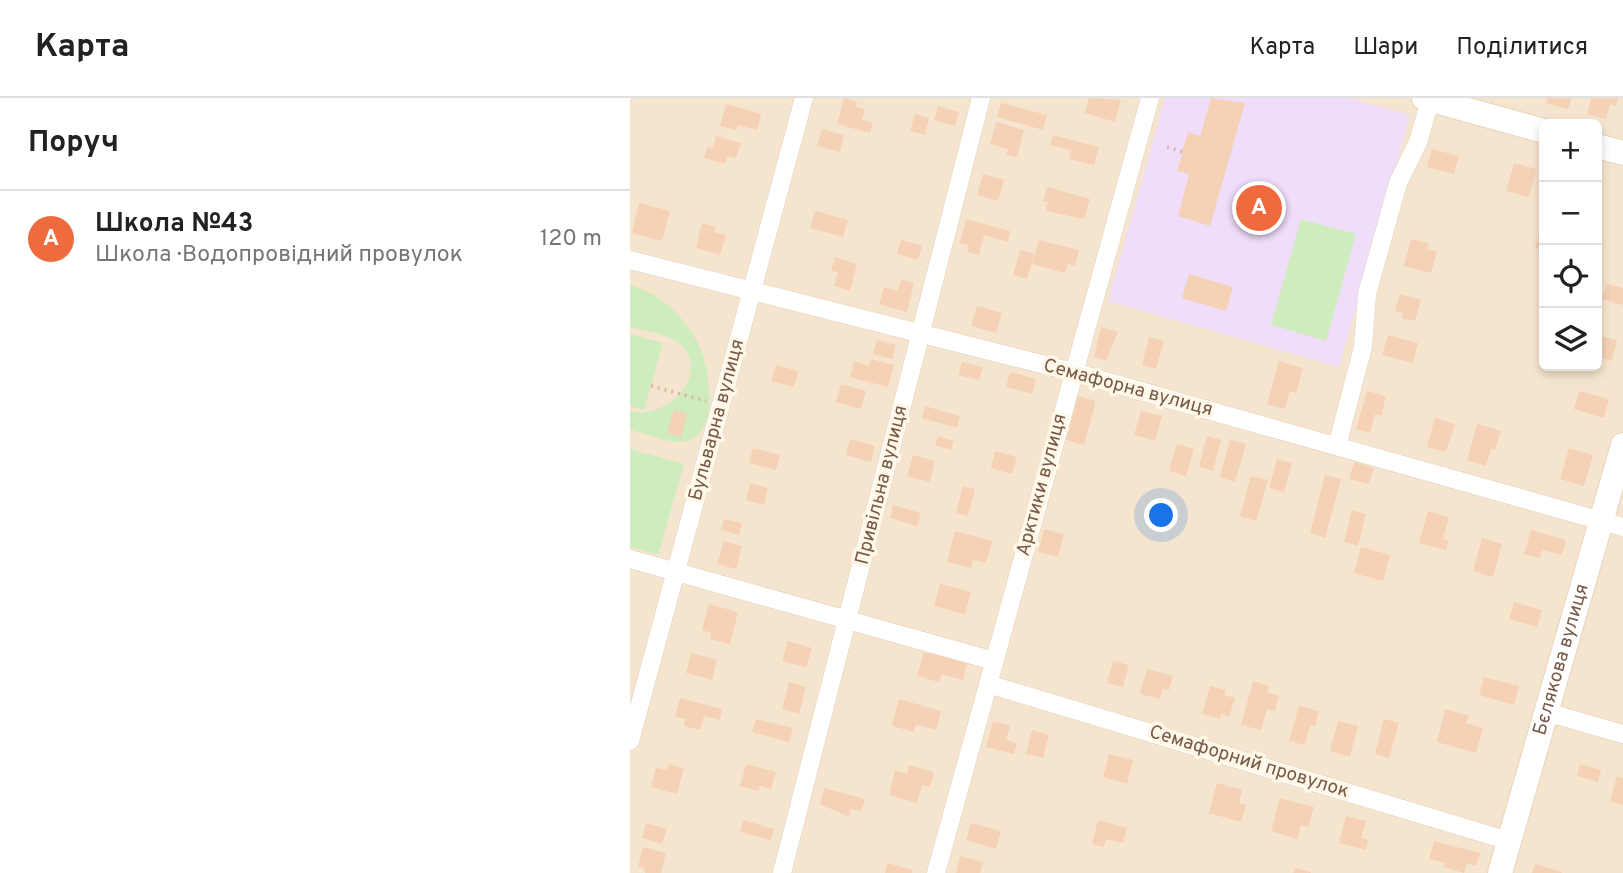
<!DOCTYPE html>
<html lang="uk">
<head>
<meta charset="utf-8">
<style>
  :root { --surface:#fff; --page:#f6f6f6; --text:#222; --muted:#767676; --line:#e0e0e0; --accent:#ef6b3e }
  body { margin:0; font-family:Overpass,sans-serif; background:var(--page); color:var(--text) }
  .controls { position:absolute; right:21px; top:21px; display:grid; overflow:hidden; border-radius:10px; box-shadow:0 4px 10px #0003 }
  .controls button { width:63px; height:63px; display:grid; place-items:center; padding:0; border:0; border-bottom:2px solid var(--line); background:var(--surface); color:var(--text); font:35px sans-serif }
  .you { position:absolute; left:532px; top:418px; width:24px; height:24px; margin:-18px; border:5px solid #fff; border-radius:50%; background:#1a73e8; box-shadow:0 0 0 10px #1a73e833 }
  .badge { display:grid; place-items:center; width:46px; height:46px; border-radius:50%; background:var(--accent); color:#fff; font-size:23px; font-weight:700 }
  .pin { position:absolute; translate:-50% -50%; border:4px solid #fff; box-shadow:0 2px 7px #0006 }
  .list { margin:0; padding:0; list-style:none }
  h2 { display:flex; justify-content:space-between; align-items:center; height:91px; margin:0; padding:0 28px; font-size:30px }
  h2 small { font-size:23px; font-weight:400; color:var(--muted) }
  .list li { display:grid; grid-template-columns:46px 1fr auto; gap:21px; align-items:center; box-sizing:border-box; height:98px; padding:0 28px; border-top:2px solid var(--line) }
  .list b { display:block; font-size:26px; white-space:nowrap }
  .list p { margin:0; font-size:23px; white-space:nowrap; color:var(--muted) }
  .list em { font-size:23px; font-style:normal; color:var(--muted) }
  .icon { flex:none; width:38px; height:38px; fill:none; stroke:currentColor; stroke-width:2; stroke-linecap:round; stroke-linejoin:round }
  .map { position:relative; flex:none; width:993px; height:775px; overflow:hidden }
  header { display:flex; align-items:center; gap:42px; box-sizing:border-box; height:98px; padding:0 35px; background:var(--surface); border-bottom:2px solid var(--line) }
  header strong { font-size:33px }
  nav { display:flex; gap:38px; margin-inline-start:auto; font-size:24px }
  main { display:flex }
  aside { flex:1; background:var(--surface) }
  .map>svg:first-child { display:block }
</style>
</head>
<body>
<header>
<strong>Карта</strong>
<nav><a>Карта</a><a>Шари</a><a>Поділитися</a></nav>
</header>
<main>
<aside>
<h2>Поруч<small></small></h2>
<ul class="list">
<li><span class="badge">A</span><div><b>Школа №43</b><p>Школа · Водопровідний провулок</p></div><em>120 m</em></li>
</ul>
</aside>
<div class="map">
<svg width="993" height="775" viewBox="0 0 993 775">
  <rect width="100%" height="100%" fill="#fef3e0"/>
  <path fill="#f6e5ce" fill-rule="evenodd" d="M0,0H993V775H0ZM914,26H967V268H914Z"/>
  <path fill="#f0ddfa" d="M535,0H719L780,17L709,269L478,203Z"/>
  <path fill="#cfecbe" d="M671,121L726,136L696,243L641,227Z
    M0,187C28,194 55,219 68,245C80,269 92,339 52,344C37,345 15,335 0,332V313C36,323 81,277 51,247C40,236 15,233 0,229Z
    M0,236L33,245L14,312L0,308Z
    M0,351L54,366L28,457L0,449Z"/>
  <path fill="#f5d1b6" d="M214,0L227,4L226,9L235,11L232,22L243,25L240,35L207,26Z
    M459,0L491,2L485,24L455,15Z
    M581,0L615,5L580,128L548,118L559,76L547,73L558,34L570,38Z
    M917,0H941L938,11L916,5Z
    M961,0H988L986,8L980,6L976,21L957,16Z
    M371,5L417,17L413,32L367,19Z
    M96,6L131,16L127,32L108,27L106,32L90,28Z
    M308,8L329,14L325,28L304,22Z
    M285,16L299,20L295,37L280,33Z
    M366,24L394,32L387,59L376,56L378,51L360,46Z
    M192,31L214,37L210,54L187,48Z
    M423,37L469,49L464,67L439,61L441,52L420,47Z
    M86,38L111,45L106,60L97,58L95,66L74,60L77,49L83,50Z
    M802,51L829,58L824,76L797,69Z
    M884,65L906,71L899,99L876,93Z
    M353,76L374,82L368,103L347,97Z
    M417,89L460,101L454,121L416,113L418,104L413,103Z
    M9,105L40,113L32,143L2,135Z
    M185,113L218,122L213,139L180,130Z
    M914,120V152L905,150Z
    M336,121L380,133L378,144L354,137L349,157L337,154L339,147L330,145Z
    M72,125L86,129L84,134L96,137L90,157L66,150Z
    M781,141L799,145L797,151L807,154L801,175L774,168Z
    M271,142L292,148L288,162L267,156Z
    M409,142L449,152L445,168L438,166L435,175L402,166Z
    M390,152L404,156L397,181L383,177Z
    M205,159L227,166L220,193L204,188L208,174L201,173Z
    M559,176L603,189L596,213L552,200Z
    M271,182L284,185L277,214L249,206L254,189L268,193Z
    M977,186L993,190V207L972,201Z
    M770,196L791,202L785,223L771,220L773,215L765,213Z
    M347,208L372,215L366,235L341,228Z
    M471,229L488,234L476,262L464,259Z
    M758,237L788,245L783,265L752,257Z
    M967,237L987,242L982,263L967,259Z
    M519,239L534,243L526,271L512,267Z
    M247,242L266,247L262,261L243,256Z
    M241,261L264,267L258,289L220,279L224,263L239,268Z
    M649,263L673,270L666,295L660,293L655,311L637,306Z
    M332,264L353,269L349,282L328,277Z
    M146,267L168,273L164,289L141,283Z
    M380,274L406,281L402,296L376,289Z
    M211,286L236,293L231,311L206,304Z
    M737,293L756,298L751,318L745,316L740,335L726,331Z
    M949,293L979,301L974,320L944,311Z
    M448,298L466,303L454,347L436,342Z
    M295,308L330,318L327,330L292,320Z
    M44,312L57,316L51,339L37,335Z
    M511,313L532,318L525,343L504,337Z
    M805,320L825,326L816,354L797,349Z
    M847,326L871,333L865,352L861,351L856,368L837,362Z
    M308,338L324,343L321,352L305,347Z
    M577,338L591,342L583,373L569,369Z
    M220,341L245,348L241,364L216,357Z
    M600,342L616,346L605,384L590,379Z
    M547,346L564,351L556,378L539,373Z
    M123,350L150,357L146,372L119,365Z
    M939,350L963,357L954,388L930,381Z
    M365,353L387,359L382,376L361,370Z
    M283,357L305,363L300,384L277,378Z
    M647,361L662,365L654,394L639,390Z
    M724,364L744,370L739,386L719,381Z
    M695,377L711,381L695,440L680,435Z
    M621,378L638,382L626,423L610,418Z
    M120,385L138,390L134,407L116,402Z
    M333,388L345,391L338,418L326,415Z
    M263,407L291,415L287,428L260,420Z
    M722,412L736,416L728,448L714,444Z
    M798,413L819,419L813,441L819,442L816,452L789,445Z
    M94,421L112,425L109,437L91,432Z
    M414,431L434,436L428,459L408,454Z
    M901,432L936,442L932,457L912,452L910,460L894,456Z
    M325,433L362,443L356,465L343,462L341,470L317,464Z
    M852,440L872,446L863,479L843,473Z
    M94,443L112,448L106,471L87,466Z
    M731,449L760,457L753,483L724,475Z
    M310,486L341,494L335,516L304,508Z
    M884,504L912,512L907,529L879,521Z
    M79,506L108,514L100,546L80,541L81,535L72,532Z
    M158,543L182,550L176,569L152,563Z
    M294,554L337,565L333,582L312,576L309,584L287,578Z
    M61,555L87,562L82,582L56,575Z
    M483,563L499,567L493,589L477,585Z
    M517,571L543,578L539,592L533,590L530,601L510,596Z
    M854,579L889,588L884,607L849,597Z
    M623,583L639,588L637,594L649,598L645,613L637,611L631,632L611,627Z
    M159,584L176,589L169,616L152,611Z
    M580,588L596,592L594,597L605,600L599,619L591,616L590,621L572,616Z
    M50,600L92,611L90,622L74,618L70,632L54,628L55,621L45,618Z
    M269,601L311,613L306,632L286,626L284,634L262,628Z
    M669,608L689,613L685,628L680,627L675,647L659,643Z
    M815,611L839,618L836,625L853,630L846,655L807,644Z
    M126,621L163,630L159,644L122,634Z
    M754,621L769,625L759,660L745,656Z
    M363,623L380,628L376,642L387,645L384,656L356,649Z
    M708,623L728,628L720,659L700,653Z
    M402,632L419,637L413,660L396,656Z
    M479,656L503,662L497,686L473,679Z
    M38,666L54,670L47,696L21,689L26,670L37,672Z
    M116,666L146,674L141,691L130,688L128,693L110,688Z
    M950,666L971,672L968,684L947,678Z
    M279,667L304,674L300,689L292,687L287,705L259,697L265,672L277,676Z
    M987,678L993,680V707L980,703Z
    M587,685L612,692L609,705L616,707L611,724L579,715Z
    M194,690L235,701L231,713L221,711L219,719L190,706Z
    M650,700L684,709L678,729L671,727L667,741L641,733Z
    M716,718L736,723L731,740L738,742L736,752L709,745Z
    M113,722L144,731L141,742L110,734Z
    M468,722L497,730L493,745L476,741L474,749L462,746Z
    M16,725L37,731L32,746L12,740Z
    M341,725L371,733L366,751L336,742Z
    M804,743L850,755L846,768L837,765L834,775L814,769L815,765L799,761Z
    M13,749L36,755L31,775H15L14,770L8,769Z
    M330,758L353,764L350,775H326Z
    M257,765L283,772L282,775H255Z
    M905,766L932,774V775H902Z
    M665,770L681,774V775H663Z"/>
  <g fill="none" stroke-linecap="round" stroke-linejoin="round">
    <g stroke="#e2cfbc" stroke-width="19">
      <path id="street" d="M0,162L443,274L993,429
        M707,348L733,249L737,196L768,85L788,44L800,2
        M0,461L364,563
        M358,586L879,743
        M916,614L993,636
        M0,643L174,0
        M152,775L351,0
        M306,775L520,0"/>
    </g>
    <g stroke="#e9d2bb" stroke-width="26">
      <g id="secondary">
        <path d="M794,0L914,33"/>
        <path d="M967,48L993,55"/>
        <path id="s1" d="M870,775L993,347"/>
      </g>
    </g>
    <path stroke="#d9b49a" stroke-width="3.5" stroke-dasharray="2 5" stroke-linecap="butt" d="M537,49L553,54
      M21,288L76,303"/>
    <use href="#street" stroke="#fff" stroke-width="18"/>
    <use href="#secondary" stroke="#fff" stroke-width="24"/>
  </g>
  <g text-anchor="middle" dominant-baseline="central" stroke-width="7" stroke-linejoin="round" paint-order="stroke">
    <g font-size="19" fill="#765946" stroke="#fff7e8">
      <text transform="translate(498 290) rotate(15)">Семафорна вулиця</text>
      <text transform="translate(87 322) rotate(-75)">Бульварна вулиця</text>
      <text transform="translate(252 387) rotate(-76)">Привільна вулиця</text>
      <text transform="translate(412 387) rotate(-75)">Арктики вулиця</text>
      <text stroke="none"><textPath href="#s1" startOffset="222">Бєлякова вулиця</textPath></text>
      <text transform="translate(619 664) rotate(17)">Семафорний провулок</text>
    </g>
  </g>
</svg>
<div class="controls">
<button>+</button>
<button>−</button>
<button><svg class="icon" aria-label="locate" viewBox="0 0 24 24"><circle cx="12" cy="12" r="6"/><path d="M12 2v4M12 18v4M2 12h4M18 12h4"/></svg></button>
<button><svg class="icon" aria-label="layers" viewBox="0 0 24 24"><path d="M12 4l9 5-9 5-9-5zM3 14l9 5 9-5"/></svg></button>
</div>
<div class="you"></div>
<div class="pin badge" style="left:629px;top:110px">A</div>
</div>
</main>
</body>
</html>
